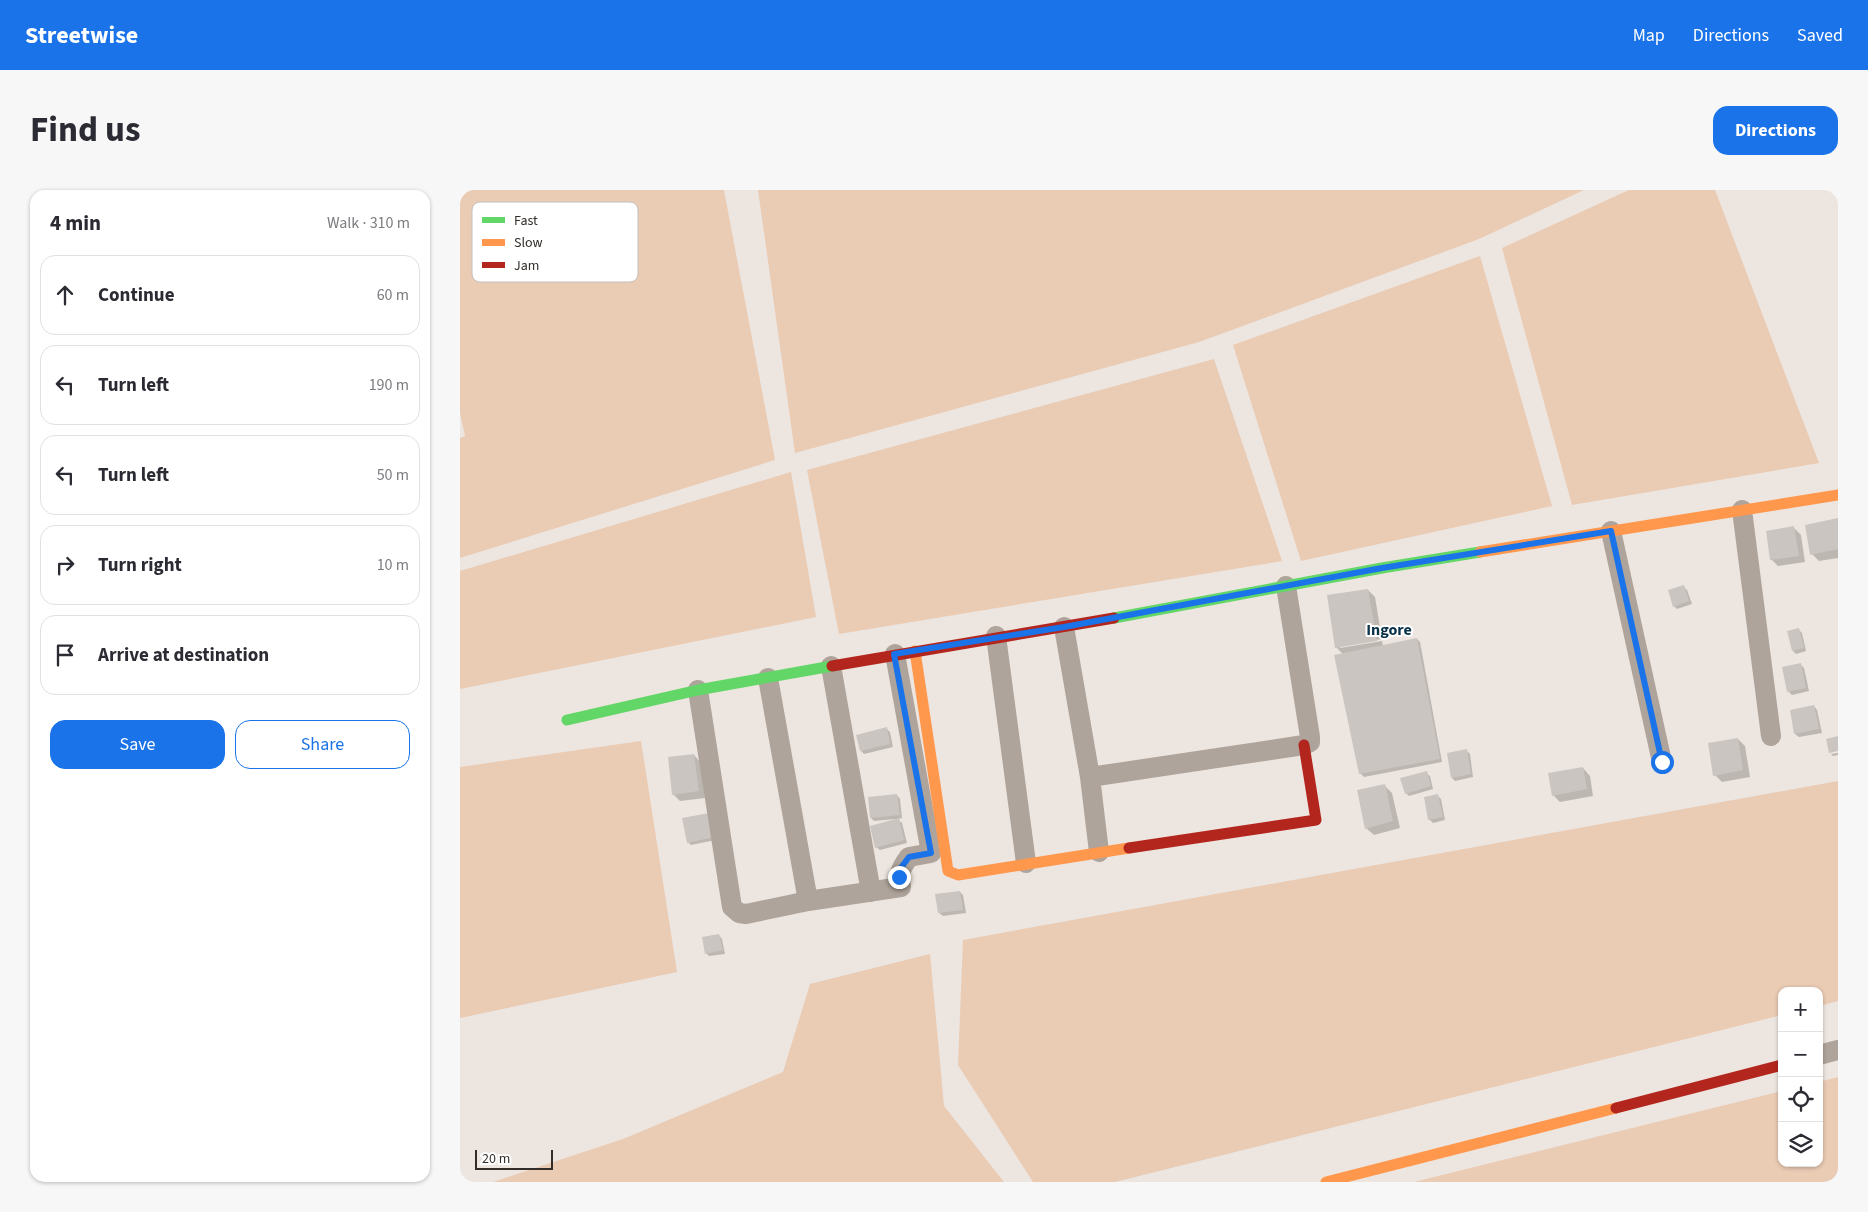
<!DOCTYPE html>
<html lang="en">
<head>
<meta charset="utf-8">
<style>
  :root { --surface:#fff; --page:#f7f7f7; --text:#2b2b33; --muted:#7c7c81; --line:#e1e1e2; --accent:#1a73e8 }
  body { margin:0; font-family:"Source Sans 3",sans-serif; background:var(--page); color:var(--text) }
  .controls { position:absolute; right:15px; bottom:15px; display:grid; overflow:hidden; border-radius:10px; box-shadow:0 1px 4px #0004 }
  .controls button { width:45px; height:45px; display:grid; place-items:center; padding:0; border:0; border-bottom:1px solid var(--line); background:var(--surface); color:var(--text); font:25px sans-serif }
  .scale { position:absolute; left:15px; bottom:12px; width:78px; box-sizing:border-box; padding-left:5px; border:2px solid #332d29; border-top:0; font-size:14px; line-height:18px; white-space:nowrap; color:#332d29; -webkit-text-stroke:4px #fff; paint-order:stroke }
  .stop { position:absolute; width:15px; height:15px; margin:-11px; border:4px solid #1a73e8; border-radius:50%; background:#fff }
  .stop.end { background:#1a73e8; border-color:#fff; box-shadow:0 1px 5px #0008 }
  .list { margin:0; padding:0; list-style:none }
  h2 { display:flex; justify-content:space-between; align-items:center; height:65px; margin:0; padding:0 20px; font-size:21px }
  h2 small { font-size:16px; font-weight:400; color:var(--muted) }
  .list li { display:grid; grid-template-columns:32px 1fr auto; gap:15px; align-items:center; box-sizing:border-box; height:80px; margin:0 10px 10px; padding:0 10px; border:1px solid var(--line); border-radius:15px }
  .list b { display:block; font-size:19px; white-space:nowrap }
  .list em { font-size:16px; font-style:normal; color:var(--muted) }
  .actions { display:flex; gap:10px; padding:15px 20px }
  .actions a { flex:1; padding:11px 0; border:1px solid var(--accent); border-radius:15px; text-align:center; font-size:18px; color:var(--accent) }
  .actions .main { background:var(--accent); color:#fff }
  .icon { flex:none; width:28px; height:28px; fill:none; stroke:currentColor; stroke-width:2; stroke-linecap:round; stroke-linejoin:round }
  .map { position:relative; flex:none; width:1378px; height:992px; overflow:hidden; border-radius:15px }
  header { display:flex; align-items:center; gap:30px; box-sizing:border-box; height:70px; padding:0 25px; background:var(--accent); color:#fff }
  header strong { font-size:24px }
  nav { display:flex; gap:28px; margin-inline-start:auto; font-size:18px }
  .intro { display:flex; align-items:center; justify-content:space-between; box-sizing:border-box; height:120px; padding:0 30px }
  h1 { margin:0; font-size:35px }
  .button { padding:12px 22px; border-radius:15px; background:var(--accent); color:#fff; font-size:18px; font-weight:700 }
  main { display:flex; gap:30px; padding:0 30px }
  aside { flex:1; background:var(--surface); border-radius:15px; box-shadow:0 1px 4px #0004 }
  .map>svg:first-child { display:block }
</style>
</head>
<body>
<header>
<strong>Streetwise</strong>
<nav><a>Map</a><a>Directions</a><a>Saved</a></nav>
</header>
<div class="intro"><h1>Find us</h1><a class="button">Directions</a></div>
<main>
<aside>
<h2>4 min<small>Walk · 310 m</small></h2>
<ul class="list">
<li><svg class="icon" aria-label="ahead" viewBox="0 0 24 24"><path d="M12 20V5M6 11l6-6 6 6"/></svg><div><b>Continue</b></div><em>60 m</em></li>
<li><svg class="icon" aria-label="left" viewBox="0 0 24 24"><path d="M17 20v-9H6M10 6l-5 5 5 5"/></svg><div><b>Turn left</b></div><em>190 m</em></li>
<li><svg class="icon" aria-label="left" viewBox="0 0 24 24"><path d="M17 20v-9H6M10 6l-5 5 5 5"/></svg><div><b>Turn left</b></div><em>50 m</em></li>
<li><svg class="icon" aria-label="right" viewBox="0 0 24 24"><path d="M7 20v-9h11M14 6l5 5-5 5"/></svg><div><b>Turn right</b></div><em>10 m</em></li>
<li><svg class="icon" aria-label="arrive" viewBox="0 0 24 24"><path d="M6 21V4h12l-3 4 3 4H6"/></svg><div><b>Arrive at destination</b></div></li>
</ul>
<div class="actions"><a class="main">Save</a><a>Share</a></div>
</aside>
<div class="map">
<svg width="1378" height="992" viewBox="0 0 1378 992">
  <rect width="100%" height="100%" fill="#ede5df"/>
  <path fill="#eacbb4" d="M0,0H264L315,270L0,368V248L5,246L0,223Z
    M298,0H1124L1019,49L739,152L335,263Z
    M1169,0H1255L1359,273L1112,315L1042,58Z
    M1020,66L1092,316L841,371L773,155Z
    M754,169L822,371L379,444L347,280Z
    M331,282L356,427L0,499V381Z
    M181,551L217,782L0,828V577Z
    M1378,591V811L1359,816V801H1322V825L655,992H573L498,875L503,750Z
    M470,764L484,916L544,992H33L163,949L323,882L350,794Z
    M1378,887V992H954L1322,901V973H1359V892Z"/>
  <path fill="#0003" d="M1378,330V368L1359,371L1352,364Z
    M1334,338L1341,345L1345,372L1318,376L1311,369Z
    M1224,397L1227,400L1232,414L1217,419L1214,416Z
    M908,400L915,407L922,449L880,456V458L922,451L923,456L957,449L960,452L982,572L904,587L900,583L883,464L876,457Z
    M1339,440L1342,443L1346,461L1336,464L1333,461Z
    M1340,474L1344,478L1349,501L1332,505L1329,502L1324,478Z
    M1354,516L1357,520L1362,543L1339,547L1335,544L1331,521Z
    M427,539L430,542L433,557L404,564L401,561Z
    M1278,549L1285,556L1290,587L1262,592L1255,585Z
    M1006,560L1010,564L1013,587L995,591L992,588Z
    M1378,563V565L1373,566L1371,564Z
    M234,565L241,573L245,608L220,611L213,604Z
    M1123,578L1130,586L1133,606L1100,612L1093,605Z
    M966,583L970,586L973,599L949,606L946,603Z
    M925,596L932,603L940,638L914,645L906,638Z
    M437,605L440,609L442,628L437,629L442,633L447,653L420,660L416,657L435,629L414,631L411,628L409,608Z
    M978,606L981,609L985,630L973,633L969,629Z
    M249,624L256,650L231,655L228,652Z
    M500,702L503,705L506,723L483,726L479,723Z
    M259,745L262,749L265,764L249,766L246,763Z"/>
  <path fill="#cbc5c1" d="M1378,328V359L1350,365L1345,335Z
    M1334,336L1339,366L1310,370L1306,341Z
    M1224,395L1229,411L1213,417L1208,400Z
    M908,399L917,451L875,458L867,405Z
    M1339,438L1344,458L1332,461L1327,441Z
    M957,448L980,569L899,584L874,465Z
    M1341,473L1346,498L1327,502L1322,477Z
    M1354,515L1359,539L1334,544L1330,520Z
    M427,537L430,554L400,561L396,545Z
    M1378,546V561L1369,563L1366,549Z
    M1278,548L1283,580L1253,586L1248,553Z
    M1007,559L1011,584L991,588L987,563Z
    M234,564L239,601L212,605L208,567Z
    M1123,577L1127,599L1092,606L1088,583Z
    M967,581L971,596L945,604L940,588Z
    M925,594L933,631L905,639L897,600Z
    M437,604L440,625L410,628L408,607Z
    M978,604L983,627L968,630L964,607Z
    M249,623L254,647L227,653L222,628Z
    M439,628L444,650L415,658L410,636Z
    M500,701L503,720L478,723L475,704Z
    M259,744L263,760L245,764L242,747Z"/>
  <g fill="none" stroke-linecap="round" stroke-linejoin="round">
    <path stroke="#afa49b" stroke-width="20" d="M1282,320L1311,546
      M1151,341L1202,572
      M604,437L630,587
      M536,446L566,673
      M371,476L411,702
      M308,488L348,711
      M238,500L272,717L279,723L286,724L348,711L441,697C438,683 441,678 449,667L471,663L435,464
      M639,662L630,587L844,555L850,552V547L826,396
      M1359,865L1378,860"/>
    <path stroke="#63d668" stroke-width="11" d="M654,428L922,378L1020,362
      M107,530L238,500L372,476"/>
    <path stroke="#ff974d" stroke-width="11" d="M1020,362L1378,305
      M455,461L488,681L498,685L669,658
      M866,992L1156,918"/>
    <path stroke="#b3261e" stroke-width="11" d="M372,476L654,428
      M669,658L856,630L844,555
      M1156,918L1322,875"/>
  </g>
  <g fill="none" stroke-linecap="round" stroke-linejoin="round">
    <path stroke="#1a73e8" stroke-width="6" d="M439,687L440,679L449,667L471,663L434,464L604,437L922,378L1151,341L1202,572"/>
  </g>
  <g text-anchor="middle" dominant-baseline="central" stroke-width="4" stroke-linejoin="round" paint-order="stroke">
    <g font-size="16" font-weight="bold" fill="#083248" stroke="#fff">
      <text x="929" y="440">Ingore</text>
    </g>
  </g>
  <rect x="12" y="12" width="166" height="80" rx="8" fill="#fff" stroke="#c2c0bf" stroke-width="1"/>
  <rect x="22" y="27" width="23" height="6" fill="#63d668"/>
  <rect x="22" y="49" width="23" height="7" fill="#ff974d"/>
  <rect x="22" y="72" width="23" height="6" fill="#b3261e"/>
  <g font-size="14" fill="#332d29">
    <text x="54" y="35">Fast</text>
    <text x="54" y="57">Slow</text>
    <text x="54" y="80">Jam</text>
  </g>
</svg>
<div class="controls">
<button>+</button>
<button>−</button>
<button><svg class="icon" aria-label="locate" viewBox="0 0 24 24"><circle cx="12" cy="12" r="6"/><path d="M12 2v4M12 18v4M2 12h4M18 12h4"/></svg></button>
<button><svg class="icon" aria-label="layers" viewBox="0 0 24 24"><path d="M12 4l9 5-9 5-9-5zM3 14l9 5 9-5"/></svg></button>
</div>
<div class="scale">20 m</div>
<div class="stop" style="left:1202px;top:572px"></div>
<div class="stop end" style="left:439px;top:687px"></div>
</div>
</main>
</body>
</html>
